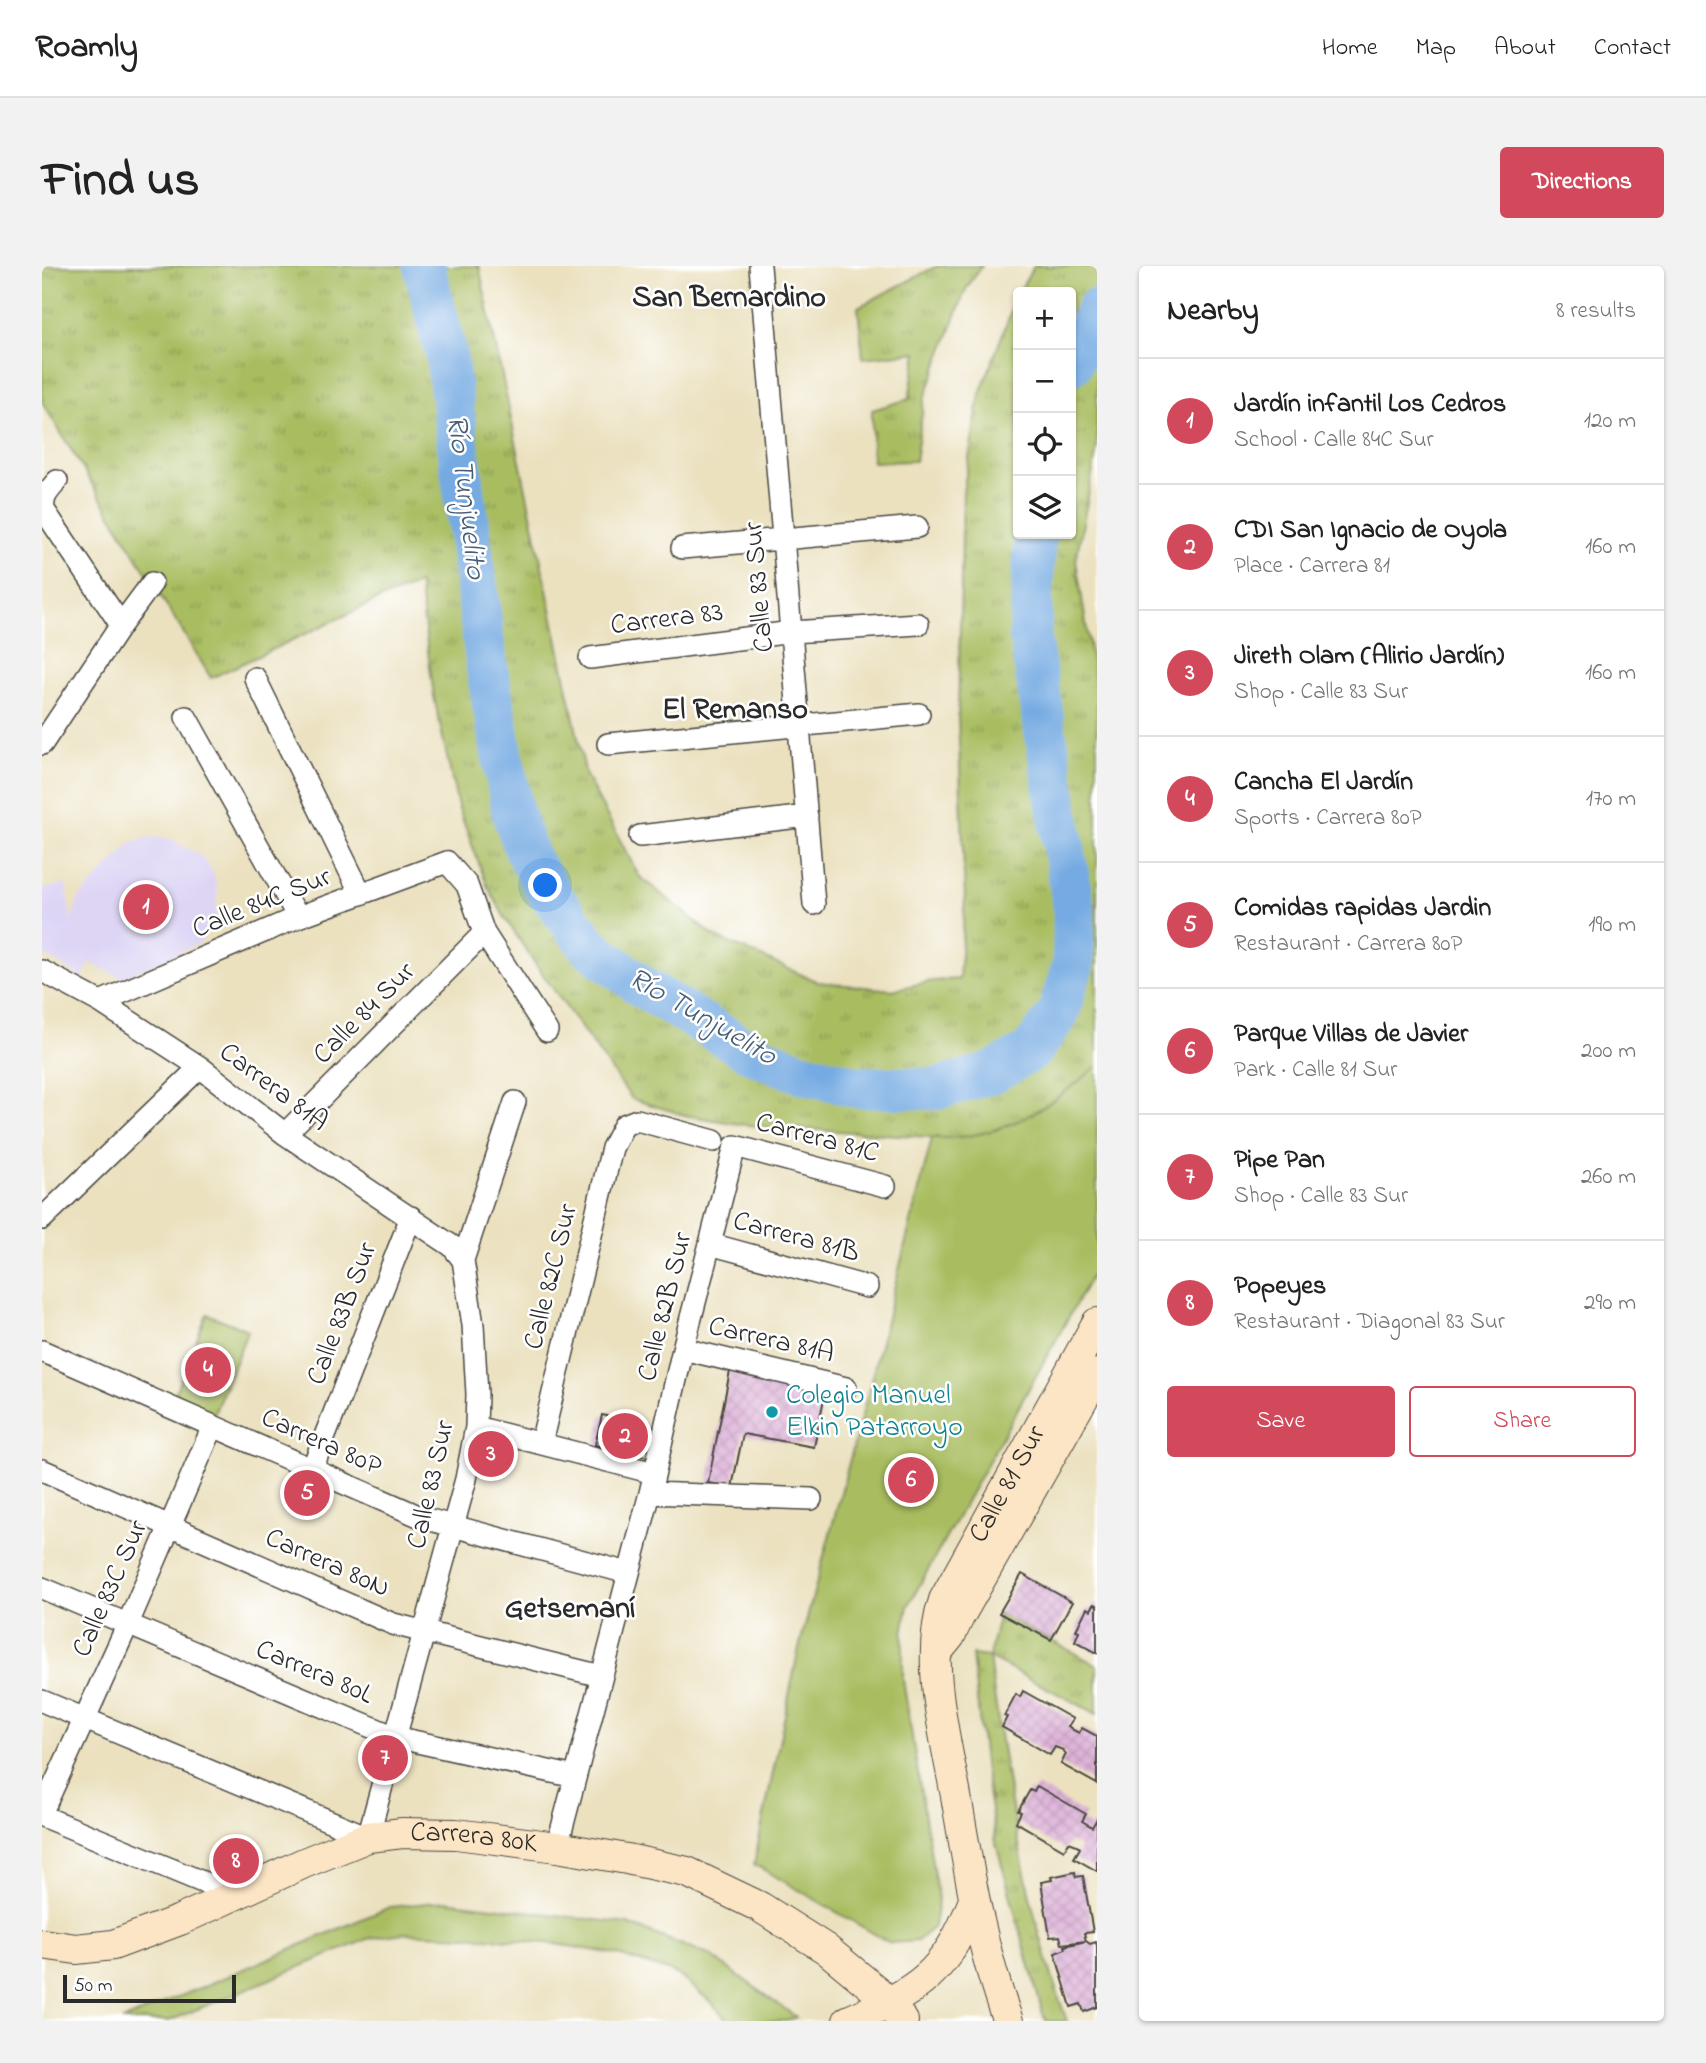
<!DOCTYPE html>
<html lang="en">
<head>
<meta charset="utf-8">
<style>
  :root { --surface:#fff; --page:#f2f2f2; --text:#222; --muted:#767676; --line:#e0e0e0; --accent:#d1495b }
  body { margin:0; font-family:"Indie Flower",sans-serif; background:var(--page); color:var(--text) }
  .controls { position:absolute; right:21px; top:21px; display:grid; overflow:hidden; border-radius:7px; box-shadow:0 2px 5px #0004 }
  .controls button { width:63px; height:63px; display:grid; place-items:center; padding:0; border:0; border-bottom:2px solid var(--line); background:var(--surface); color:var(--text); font:35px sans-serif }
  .scale { position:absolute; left:21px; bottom:18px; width:173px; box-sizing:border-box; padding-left:7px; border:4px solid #2b2b2b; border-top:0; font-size:19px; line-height:24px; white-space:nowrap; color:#2b2b2b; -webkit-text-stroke:5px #fff; paint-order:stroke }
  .you { position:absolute; left:504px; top:620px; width:24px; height:24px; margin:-18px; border:5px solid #fff; border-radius:50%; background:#1a73e8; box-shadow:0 0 0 10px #1a73e833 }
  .badge { display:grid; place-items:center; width:46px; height:46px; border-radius:50%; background:var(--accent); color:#fff; font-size:23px; font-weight:700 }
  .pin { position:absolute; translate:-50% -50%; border:4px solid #fff; box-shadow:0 2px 7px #0006 }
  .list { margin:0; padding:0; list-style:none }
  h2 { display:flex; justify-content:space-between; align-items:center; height:91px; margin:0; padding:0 28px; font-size:30px }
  h2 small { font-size:23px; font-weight:400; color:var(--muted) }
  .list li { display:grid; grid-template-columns:46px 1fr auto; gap:21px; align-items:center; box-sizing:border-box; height:126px; padding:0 28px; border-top:2px solid var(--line) }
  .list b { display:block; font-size:26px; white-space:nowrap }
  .list p { margin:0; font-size:23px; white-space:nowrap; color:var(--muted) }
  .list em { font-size:23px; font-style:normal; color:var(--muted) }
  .actions { display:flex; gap:14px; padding:21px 28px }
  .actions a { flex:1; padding:16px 0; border:2px solid var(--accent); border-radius:7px; text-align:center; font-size:24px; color:var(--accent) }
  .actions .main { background:var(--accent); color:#fff }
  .icon { flex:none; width:38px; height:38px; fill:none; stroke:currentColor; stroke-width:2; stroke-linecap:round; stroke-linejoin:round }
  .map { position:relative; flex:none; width:1055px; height:1755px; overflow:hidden; border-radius:7px }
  header { display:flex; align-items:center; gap:42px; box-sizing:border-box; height:98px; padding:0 35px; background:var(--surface); border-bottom:2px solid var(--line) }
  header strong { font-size:33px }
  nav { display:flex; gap:38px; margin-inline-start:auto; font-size:24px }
  .intro { display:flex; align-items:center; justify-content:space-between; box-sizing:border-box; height:168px; padding:0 42px }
  h1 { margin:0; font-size:49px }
  .button { padding:18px 32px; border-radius:7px; background:var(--accent); color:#fff; font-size:24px; font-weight:700 }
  main { display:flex; gap:42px; padding:0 42px }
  aside { flex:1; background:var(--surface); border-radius:7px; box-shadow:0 2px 5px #0004 }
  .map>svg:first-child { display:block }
</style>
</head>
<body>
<header>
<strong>Roamly</strong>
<nav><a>Home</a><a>Map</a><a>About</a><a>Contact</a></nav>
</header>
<div class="intro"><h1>Find us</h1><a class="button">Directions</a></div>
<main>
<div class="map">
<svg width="1055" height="1755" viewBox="0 0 1055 1755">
  <defs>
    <pattern id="grass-tufts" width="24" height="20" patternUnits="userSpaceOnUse" patternTransform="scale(1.75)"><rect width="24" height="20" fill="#a9bd61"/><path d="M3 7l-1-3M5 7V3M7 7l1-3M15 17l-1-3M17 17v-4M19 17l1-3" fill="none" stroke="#8a9a50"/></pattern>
    <pattern id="building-cross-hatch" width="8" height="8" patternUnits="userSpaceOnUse" patternTransform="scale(1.75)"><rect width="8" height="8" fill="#deb3d9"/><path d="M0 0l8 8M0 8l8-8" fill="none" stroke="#bf9aba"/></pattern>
  </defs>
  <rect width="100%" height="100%" fill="#fff"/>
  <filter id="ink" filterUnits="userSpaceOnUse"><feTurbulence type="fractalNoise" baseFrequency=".0143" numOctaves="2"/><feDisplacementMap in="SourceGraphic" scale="14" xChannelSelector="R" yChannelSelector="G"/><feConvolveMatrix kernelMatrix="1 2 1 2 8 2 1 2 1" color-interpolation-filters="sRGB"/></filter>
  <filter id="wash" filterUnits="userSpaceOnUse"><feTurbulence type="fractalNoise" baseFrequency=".00686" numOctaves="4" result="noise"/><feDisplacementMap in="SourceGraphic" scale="28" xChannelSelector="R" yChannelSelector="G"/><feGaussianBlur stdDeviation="1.57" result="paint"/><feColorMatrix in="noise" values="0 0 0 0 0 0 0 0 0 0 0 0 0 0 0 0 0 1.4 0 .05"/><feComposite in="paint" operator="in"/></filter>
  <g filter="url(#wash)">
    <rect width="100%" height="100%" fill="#ebe1bf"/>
    <path fill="#ded5f5" d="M106,571L129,573L160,591L172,608L175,625L174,651L158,677L80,712L48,697L40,712L0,687V623L24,618L29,653L37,632L90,576Z"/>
    <path fill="url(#grass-tufts)" stroke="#6a7446" stroke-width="2" d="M0,0H437L544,510L597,610L672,670L776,716L850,724L891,715L917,713L923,634L916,450L921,226L938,128L976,27V268H1029V26H977L992,0H1055V183L1034,294L1055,428V800C1011,839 976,861 918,873L703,859L642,849L590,833L494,699L463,652L445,619L416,541L392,431L377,318L340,332L169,412L0,136Z
      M895,0H940L924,23L882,134L873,195L830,196V144L867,133L875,86L821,92L816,41Z
      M957,1347L1055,1399V1448L947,1392C964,1514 982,1638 1025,1755H1004L1001,1748L954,1577L943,1505L930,1389L947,1391Z"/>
    <path fill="#a9bd61" stroke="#6a7446" stroke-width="2" d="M1055,800V1000L866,1340L861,1367V1414L896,1633L892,1661L875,1675L848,1677L712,1598L756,1386L827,1123L890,872C960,874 1004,844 1055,800Z
      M165,1048L206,1064L172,1148L131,1132Z
      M403,1635L586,1658L669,1690L754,1751L745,1755H686L670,1737L635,1708L573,1688L514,1678L423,1670L361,1667L328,1672L127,1755H80L348,1641Z"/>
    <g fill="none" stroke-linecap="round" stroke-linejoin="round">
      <path stroke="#74aae2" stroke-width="42" d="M382,0L404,87L446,409L471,548L485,588L510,631L548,681L602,722L710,787L755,805L814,821L895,823L950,807L989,785L1016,748L1031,699L1032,644L988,371L993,268
        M1029,99L1055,43"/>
    </g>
    <g id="blocks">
      <path fill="url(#building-cross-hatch)" d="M688,1105L784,1123L772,1181L701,1168L690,1221L666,1217Z
        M560,1149L613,1161L606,1191L553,1179Z
        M980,1308L1030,1336L1009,1374L957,1347Z
        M1052,1338L1055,1339V1387L1033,1375L1037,1365L1034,1364L1045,1342L1049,1344Z
        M981,1425L1031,1453L1026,1460L1031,1464L1037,1467L1040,1462L1055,1470V1518L1019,1498L1024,1488L1021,1484L1013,1481L1008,1489L960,1461L965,1451L962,1450L974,1428L978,1431Z
        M995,1520L1044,1548L1040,1555L1050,1561L1055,1553V1605L1032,1592L1038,1582L1035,1579L1027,1576L1022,1584L974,1556L979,1546L976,1545L988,1524L992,1526Z
        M1033,1606L1034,1611L1041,1610L1051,1666L1042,1667L1044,1675L1020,1678L1018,1670L1008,1671L999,1616L1010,1614L1009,1611Z
        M1044,1675L1048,1678L1054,1676L1055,1680V1741L1042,1746L1039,1738L1029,1741L1013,1687L1024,1683L1023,1680Z"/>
    </g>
  </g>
  <g filter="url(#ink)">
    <use href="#blocks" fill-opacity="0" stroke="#484641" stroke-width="2"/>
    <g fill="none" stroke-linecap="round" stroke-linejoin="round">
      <g stroke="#484641" stroke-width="24">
        <path id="street" d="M718,0L772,638
          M15,215C7,225 0,230 2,244L79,359
          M640,282L875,261
          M548,392L750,366L876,358
          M213,412L319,628
          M144,451L256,651
          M0,478L79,359L110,317
          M566,478L877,448
          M598,570L765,550
          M0,705L58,736L158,801L243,868L410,980L421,994
          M58,736L256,651L405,596L425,619L442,667L505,765
          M243,868L442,667
          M0,953L158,801
          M668,978L825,1021
          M641,1083L804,1122
          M0,1085L381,1252L586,1307
          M434,1161L612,1207
          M499,1177L570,882L582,859L595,854L672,875
          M270,1203L369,951
          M0,1204L351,1358L559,1410
          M608,1227L769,1233
          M0,1322L353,1471L533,1511
          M0,1435L326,1571L424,1213L434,1161L435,1128L431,1059L421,994L473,836
          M0,1546L85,1360L171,1160
          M0,1550L192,1629
          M515,1581L608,1227L641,1083L693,880L843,920"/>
      </g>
      <g stroke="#484641" stroke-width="32">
        <g id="secondary">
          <path d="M899,1381L908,1370L917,1351L1055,1108"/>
          <path id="s1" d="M0,1678L34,1683L71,1679L138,1654L262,1597L326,1571L361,1567L414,1568L515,1581L585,1593L645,1606L718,1641L784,1683L835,1725L861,1755"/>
          <path d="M806,1755C877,1724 903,1709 932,1634"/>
          <path id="s2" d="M966,1755C939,1683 927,1606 914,1530C903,1470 882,1393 902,1334L1055,1057"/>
        </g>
      </g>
      <use href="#street" stroke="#fff" stroke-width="21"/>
      <use href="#secondary" stroke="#fce5c4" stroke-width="30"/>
    </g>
  </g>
  <circle fill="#0f9aa8" stroke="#fff" stroke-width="2.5" cx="730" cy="1146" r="7"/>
  <g text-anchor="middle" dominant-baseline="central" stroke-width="5" stroke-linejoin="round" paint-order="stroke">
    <g font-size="28" fill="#2b2b2b" stroke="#fff">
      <text transform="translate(718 321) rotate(-95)">Calle 83 Sur</text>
      <text transform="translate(625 354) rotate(-7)">Carrera 83</text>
      <text transform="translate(220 638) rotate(-22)">Calle 84C Sur</text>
      <text transform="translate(323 748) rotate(-45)">Calle 84 Sur</text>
      <text transform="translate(231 822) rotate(37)">Carrera 81A</text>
      <text transform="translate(775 873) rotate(15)">Carrera 81C</text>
      <text transform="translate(754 972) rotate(15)">Carrera 81B</text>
      <text transform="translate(510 1011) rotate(-76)">Calle 82C Sur</text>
      <text transform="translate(624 1041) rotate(-76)">Calle 82B Sur</text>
      <text transform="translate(301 1048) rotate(-69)">Calle 83B Sur</text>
      <text transform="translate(729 1075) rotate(13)">Carrera 81A</text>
      <text transform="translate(279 1177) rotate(24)">Carrera 80P</text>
      <text transform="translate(390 1219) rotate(-77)">Calle 83 Sur</text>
      <text stroke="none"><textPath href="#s2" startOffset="562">Calle 81 Sur</textPath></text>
      <text transform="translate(285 1298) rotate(24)">Carrera 80N</text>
      <text transform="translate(69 1323) rotate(-66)">Calle 83C Sur</text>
      <text transform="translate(272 1407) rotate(23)">Carrera 80L</text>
      <text stroke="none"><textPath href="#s1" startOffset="455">Carrera 80K</textPath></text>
    </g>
    <g font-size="28" fill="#0d838f" stroke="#fff" text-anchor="start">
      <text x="744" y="1130">Colegio Manuel<tspan x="744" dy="32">Elkin Patarroyo</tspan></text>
    </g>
    <g font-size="30" font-weight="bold" fill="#2b2b2b" stroke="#fff">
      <text x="687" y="33">San Bernardino</text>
      <text x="693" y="445">El Remanso</text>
      <text x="528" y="1344">Getsemaní</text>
    </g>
    <g font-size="30" font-style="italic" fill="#485e74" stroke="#fff">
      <text transform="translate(423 231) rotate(83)">Río Tunjuelito</text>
      <text transform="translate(660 752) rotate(30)">Río Tunjuelito</text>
    </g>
  </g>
</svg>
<div class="controls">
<button>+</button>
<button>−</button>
<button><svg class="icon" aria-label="locate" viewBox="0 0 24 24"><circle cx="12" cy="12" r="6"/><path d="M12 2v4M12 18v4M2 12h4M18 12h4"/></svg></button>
<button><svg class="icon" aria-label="layers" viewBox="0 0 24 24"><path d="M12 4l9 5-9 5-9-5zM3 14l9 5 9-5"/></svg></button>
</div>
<div class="scale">50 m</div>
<div class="you"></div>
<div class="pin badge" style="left:104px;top:641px">1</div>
<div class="pin badge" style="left:583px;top:1170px">2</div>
<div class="pin badge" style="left:449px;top:1188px">3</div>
<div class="pin badge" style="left:166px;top:1104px">4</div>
<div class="pin badge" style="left:265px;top:1227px">5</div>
<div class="pin badge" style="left:869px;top:1214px">6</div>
<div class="pin badge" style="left:343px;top:1492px">7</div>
<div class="pin badge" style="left:194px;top:1595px">8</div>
</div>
<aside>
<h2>Nearby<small>8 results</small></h2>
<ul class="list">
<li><span class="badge">1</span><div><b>Jardín infantil Los Cedros</b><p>School · Calle 84C Sur</p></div><em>120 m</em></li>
<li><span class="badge">2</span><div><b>CDI San Ignacio de Oyola</b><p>Place · Carrera 81</p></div><em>160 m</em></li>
<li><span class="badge">3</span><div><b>Jireth Olam (Alirio Jardín)</b><p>Shop · Calle 83 Sur</p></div><em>160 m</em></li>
<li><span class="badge">4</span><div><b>Cancha El Jardín</b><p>Sports · Carrera 80P</p></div><em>170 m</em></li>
<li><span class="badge">5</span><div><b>Comidas rapidas Jardin</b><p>Restaurant · Carrera 80P</p></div><em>190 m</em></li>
<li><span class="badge">6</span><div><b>Parque Villas de Javier</b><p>Park · Calle 81 Sur</p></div><em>200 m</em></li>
<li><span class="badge">7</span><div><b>Pipe Pan</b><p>Shop · Calle 83 Sur</p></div><em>260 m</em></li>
<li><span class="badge">8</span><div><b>Popeyes</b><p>Restaurant · Diagonal 83 Sur</p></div><em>290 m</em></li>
</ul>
<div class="actions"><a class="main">Save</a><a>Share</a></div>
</aside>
</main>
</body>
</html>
